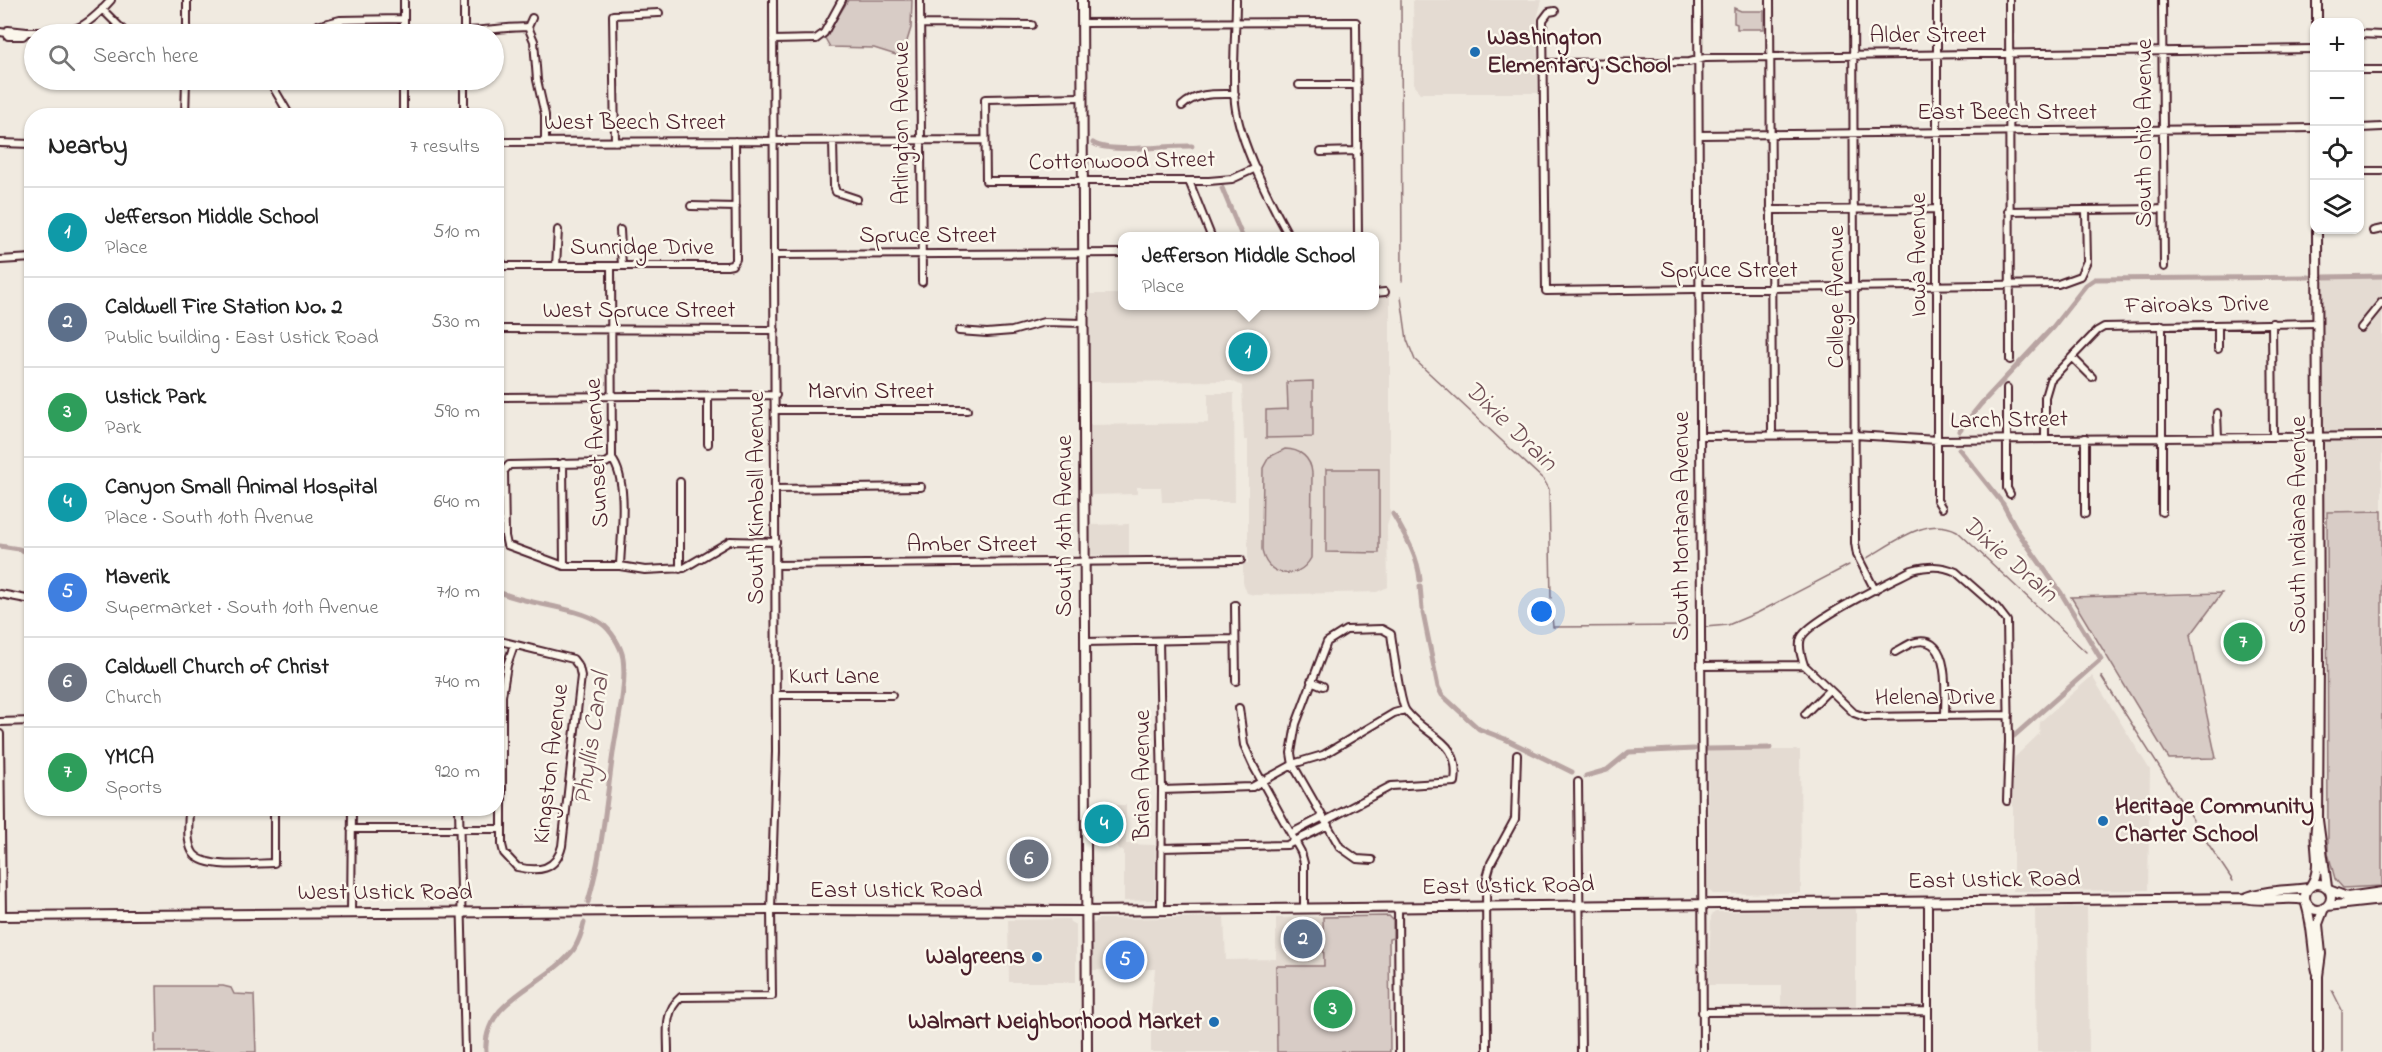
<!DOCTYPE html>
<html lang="en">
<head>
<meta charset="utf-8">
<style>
  :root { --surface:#fff; --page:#f2f2f2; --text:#222; --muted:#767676; --line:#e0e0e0; --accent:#0f766e }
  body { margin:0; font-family:"Indie Flower",sans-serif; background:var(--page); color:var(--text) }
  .controls { position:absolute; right:18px; top:18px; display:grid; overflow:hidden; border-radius:12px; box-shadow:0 2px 4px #0004 }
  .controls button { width:54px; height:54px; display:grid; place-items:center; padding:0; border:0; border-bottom:2px solid var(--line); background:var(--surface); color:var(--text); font:30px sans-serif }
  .you { position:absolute; left:1542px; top:612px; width:21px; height:21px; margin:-15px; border:4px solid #fff; border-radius:50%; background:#1a73e8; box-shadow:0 0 0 9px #1a73e833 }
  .badge { display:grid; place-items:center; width:39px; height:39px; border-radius:50%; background:var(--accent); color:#fff; font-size:20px; font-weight:700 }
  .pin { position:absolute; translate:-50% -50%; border:3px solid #fff; box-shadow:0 2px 6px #0006 }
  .popup { position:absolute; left:1118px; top:232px; width:261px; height:78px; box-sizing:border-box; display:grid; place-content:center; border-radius:12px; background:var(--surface); filter:drop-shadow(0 2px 4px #0005); font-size:20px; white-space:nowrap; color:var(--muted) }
  .popup b { font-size:22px; color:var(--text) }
  .popup::after { content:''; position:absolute; left:50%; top:100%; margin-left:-12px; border:12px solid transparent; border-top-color:var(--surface) }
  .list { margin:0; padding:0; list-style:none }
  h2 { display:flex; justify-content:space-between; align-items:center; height:78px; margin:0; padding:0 24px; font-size:26px }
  h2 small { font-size:20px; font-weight:400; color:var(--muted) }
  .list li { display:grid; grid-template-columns:39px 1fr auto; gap:18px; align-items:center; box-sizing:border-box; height:90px; padding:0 24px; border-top:2px solid var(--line) }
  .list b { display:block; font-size:22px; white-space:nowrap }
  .list p { margin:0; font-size:20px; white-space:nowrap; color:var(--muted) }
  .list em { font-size:20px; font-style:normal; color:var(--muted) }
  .icon { flex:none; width:33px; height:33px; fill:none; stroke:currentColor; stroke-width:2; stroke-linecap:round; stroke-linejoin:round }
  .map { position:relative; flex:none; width:2382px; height:1052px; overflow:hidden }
  .search { position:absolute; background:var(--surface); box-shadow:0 2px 4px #0004; left:24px; top:24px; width:480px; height:66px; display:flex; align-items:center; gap:15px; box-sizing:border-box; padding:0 21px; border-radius:33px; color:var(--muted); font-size:22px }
  .panel { position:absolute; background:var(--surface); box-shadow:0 2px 4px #0004; left:24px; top:108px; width:480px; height:708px; border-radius:24px }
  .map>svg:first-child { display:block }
</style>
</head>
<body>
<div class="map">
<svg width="2382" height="1052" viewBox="0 0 2382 1052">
  <rect width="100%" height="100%" fill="#f0eae0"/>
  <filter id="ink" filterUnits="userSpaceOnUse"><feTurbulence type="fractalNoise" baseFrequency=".0167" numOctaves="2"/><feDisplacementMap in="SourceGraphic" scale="12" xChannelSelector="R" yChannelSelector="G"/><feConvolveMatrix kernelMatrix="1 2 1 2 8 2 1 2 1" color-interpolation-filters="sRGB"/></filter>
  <g filter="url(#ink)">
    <path fill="#e4dbd2" d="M1413,0H1542L1537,19L1538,93H1420L1414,86Z
      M2317,276H2382V511L2319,512Z
      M1088,294H1122V306H1374V297H1390V516L1387,526L1388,587L1377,592L1254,595L1247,593L1243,583V563H1248V440H1244L1242,386L1232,381L1088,382Z
      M1208,393H1234L1235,502H1162L1161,487H1137V494L1088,495V425L1208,423Z
      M1129,524V556L1089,555L1088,525Z
      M2092,676L2150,770L2148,890L2013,891V764L2015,757L2039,734L2040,722Z
      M1708,750H1800L1801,893L1713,894L1708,889Z
      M1090,805H1126V844L1155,845V897L1153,900L1124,901V851L1118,850V845H1090Z
      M1856,907V1006H1781V985H1708L1711,916L1715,912Z
      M2087,907L2089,1052H2037L2035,908Z
      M1224,917L1226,960L1276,959V918L1323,917L1325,966H1276L1277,1052H1151V1013L1155,969L1091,970L1090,925L1096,922L1097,919Z
      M1069,919L1070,922L1076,925V982H1009L1008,920Z"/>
    <path fill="#d8ccc6" stroke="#917678" stroke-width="1.5" d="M848,0H912L911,28L903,54L896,55L874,48L830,47L825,38Z
      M1734,8L1741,11H1764V29H1737V24L1734,23Z
      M1313,381V437L1266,438V410L1288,409L1287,382Z
      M1285,449C1300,449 1311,458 1312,473L1311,558C1298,582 1265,577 1262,549L1263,468L1269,457Z
      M1326,469H1379V553L1326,552Z
      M2382,511V886L2343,888L2335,879L2328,853L2327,512Z
      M2222,593L2190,636L2216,758L2169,759L2071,597Z
      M1323,917L1389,916L1393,920V938L1389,939L1390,1052H1277L1276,966H1324Z
      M157,986H223L231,988L234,994L254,995L256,1052H155V1034L158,1033Z"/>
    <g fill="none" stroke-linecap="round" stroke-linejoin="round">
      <path stroke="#8c6f72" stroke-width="1.5" d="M1401,0L1402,281
        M1401,297L1407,340L1415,360L1544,480L1549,489L1551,598
        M1867,558C1894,543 1927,515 1957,531L2086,652
        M1551,606L1553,627L1689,626
        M1705,627L1728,625L1759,612L1849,565
        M2101,676L2193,820
        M2203,836L2233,881
        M2332,990L2342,1010V1052"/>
      <path stroke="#b8a4a2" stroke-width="5" d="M1093,143C1109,154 1170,145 1192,146
        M1222,188L1242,236
        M2324,277L2382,276
        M1959,431L1981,404L2053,327L2086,285L2095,279L2309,277
        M1959,449L2003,504L2018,532L2061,593L2101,659L2014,736
        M1393,514C1405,535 1418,556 1420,580
        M0,546L19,549L32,554
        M1420,586L1422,609
        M496,591C527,605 575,606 601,623C611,630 621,646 623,658C627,688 617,723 613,753C606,803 602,854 588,902
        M1423,613L1438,687L1442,695L1479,729L1505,739L1572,772
        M1707,749L1770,748
        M1586,776L1607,770L1629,752L1694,749
        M486,1052C482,998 548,985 574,949C579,941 582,932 584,923"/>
      <g stroke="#4a1f2b" stroke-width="10">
        <path id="minor" d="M187,0V34
          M920,0L922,282
          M1236,0C1236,33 1232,70 1235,103C1239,141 1270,202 1289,236
          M1698,0L1703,1052
          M1770,0L1772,435
          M1853,0L1855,543L1857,555L1875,590
          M1937,0V500L1942,508
          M2009,0L2010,360
          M2162,0L2164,267
          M102,9L123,30
          M1555,11L1549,12L1543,20L1546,291L2058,284L2080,276L2087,261L2086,211
          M1082,23L1356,22L1358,236
          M920,24L1032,25
          M317,25L322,34
          M528,27L532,18
          M464,31C486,31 506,27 528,27L534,41L537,80L545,115V142
          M0,32L7,33L8,36H23L27,32L8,30L7,33
          M27,32C71,32 80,35 111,0
          M286,34L340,20L404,19
          M404,34V0
          M464,34V0
          M2360,34L2382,35
          M773,40L816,39L824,33L842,0
          M1543,63L1689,62L1705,58L2314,49
          M2360,70H2382
          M269,80L290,116
          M403,80V116
          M1299,85H1357
          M1082,97L985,99L986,181H1209L1232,179L1256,168
          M1182,106C1197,92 1216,94 1235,94
          M184,111L207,116
          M185,116L186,80
          M464,116V80
          M2360,128L2382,127
          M1699,135L2314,128
          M833,141L834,186L836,192L857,199
          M496,142L985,140
          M499,142L497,239L500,261L505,266H727L732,265L736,259L735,141
          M615,142L613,15L659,13
          M0,143L32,144
          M1321,152L1358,151
          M2360,171H2382
          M1189,181L1211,236
          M691,206L736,207
          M1770,210L1937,209
          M2008,211L2162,209
          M620,230L622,266
          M2373,231L2382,229
          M774,255L1122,253
          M0,260L32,258
          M556,266L558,230
          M611,266L612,459C629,480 621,538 620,566
          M1374,293L1385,292
          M2272,323L2273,436
          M2218,325V349
          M2361,328L2382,302
          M504,329L775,330
          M959,331L987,333L1012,331L1044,322L1084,323
          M2072,357L2092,377
          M2007,388V488L2010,494
          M708,396V444
          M502,397L776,395
          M776,410H967
          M2217,413L2218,437
          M1700,436L1854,435L1938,440L2381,436
          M2045,439V397L2050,380L2097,331L2104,327L2317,323
          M612,459L606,463L509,465L504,471L505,536L507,545L564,566H620L645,570L684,568L730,541L776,542
          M563,463L564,566
          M776,489L921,487
          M2162,512V325
          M2085,514V438
          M775,565L1241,560
          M680,569V482
          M0,594L32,600
          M1235,605L1236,681
          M496,640L573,659L579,667L581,676L562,846C556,871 538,872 517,867L504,853L502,845V696L507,665L514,645
          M1159,641L1162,790L1161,910
          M1085,642L1235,639
          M1895,652C1901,649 1907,645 1912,643C1952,630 1945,695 1945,716
          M1804,665C1801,656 1798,646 1801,638C1809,620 1892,581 1912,570C1928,566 1941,565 1956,572L1997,608L2007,621L2009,742L2007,801
          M1701,666L1804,665L1854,713L1865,717L2009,715
          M1311,681L1323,686
          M776,695H892
          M1239,708L1244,745L1254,767L1301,852L1304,863V908
          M1805,714L1829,690
          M0,722L32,721
          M0,734L2,916
          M1578,782L1581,1052
          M1162,790L1252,787L1296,763L1323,755L1394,713L1405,710
          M189,808C189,822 186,839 192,851C201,871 255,863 274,863V808
          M459,808L465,1052
          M1325,821L1391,786L1455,782C1461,739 1428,739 1406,711C1400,704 1393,647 1391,634L1382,629L1346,630L1327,642L1296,724L1291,753L1293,765L1340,847L1357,859L1372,860
          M351,829H502
          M1292,833L1323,817
          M1161,848L1287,845L1328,825
          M1928,901V1052
          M1398,907L1399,1052
          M351,914L352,808
          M1702,1012L1928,1011
          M668,1052C668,1031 664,1011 681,997L772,996L771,910L776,752L773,0
          M1487,1052L1486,881L1491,863L1515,819L1517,755"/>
      </g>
      <g stroke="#4a1f2b" stroke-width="12">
        <path id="major" d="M1082,0L1087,1052
          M2317,22V0
          M2317,230L2319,656L2318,820L2327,887
          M2305 897a13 13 0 1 1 26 0a13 13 0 1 1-26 0Z
          M2311,885C2324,866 2311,843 2317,822
          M2329,890L2347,897L2382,892
          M2245,898C2263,890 2288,891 2308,888
          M2306,904C2313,926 2312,949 2317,971
          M2327,906L2382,900
          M0,916L771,910L1086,911L2245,898C2266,903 2284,896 2305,900
          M2318,1052V976L2321,954L2318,924L2324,908"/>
      </g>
      <use href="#minor" stroke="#fbf7ec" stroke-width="6"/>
      <use href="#major" stroke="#fbf7ec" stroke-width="8"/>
    </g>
  </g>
  <g fill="#1f6fb2" stroke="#fbf7ec" stroke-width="2">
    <circle cx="1475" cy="52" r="6"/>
    <circle cx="2103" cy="821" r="6"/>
    <circle cx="1037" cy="957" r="6"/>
    <circle cx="1214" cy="1022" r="6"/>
  </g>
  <g text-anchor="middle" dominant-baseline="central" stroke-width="5" stroke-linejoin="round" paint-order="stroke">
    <g font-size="24" fill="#4a1f2b" stroke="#fbf7ec">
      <text x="1928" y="36">Alder Street</text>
      <text x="2007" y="113">East Beech Street</text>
      <text x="635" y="123">West Beech Street</text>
      <text transform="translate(902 123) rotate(-90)">Arlington Avenue</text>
      <text transform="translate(2145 133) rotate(-90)">South Ohio Avenue</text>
      <text transform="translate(1122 162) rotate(-1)">Cottonwood Street</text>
      <text x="928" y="236">Spruce Street</text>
      <text x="642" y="248">Sunridge Drive</text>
      <text transform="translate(1919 255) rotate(-90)">Iowa Avenue</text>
      <text x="1729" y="271">Spruce Street</text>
      <text transform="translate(1837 297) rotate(-90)">College Avenue</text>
      <text transform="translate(2197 306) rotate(-1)">Fairoaks Drive</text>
      <text x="639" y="311">West Spruce Street</text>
      <text x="871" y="392">Marvin Street</text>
      <text transform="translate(2009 421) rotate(-1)">Larch Street</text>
      <text transform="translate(598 453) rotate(-93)">Sunset Avenue</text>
      <text transform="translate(757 498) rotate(-90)">South Kimball Avenue</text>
      <text transform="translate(2299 525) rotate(-90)">South Indiana Avenue</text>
      <text transform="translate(1065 526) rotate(-90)">South 10th Avenue</text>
      <text transform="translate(1682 526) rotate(-90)">South Montana Avenue</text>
      <text x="972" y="545">Amber Street</text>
      <text x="834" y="677">Kurt Lane</text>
      <text x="1935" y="698">Helena Drive</text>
      <text transform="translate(552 764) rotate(-83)">Kingston Avenue</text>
      <text transform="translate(1143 775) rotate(-90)">Brian Avenue</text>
      <text transform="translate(1994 881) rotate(-1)">East Ustick Road</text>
      <text transform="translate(1508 887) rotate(-1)">East Ustick Road</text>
      <text x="896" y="891">East Ustick Road</text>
      <text x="385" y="893">West Ustick Road</text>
    </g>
    <g font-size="24" font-weight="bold" fill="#4a1f2b" stroke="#fbf7ec" text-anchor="start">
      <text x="1487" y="38">Washington<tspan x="1487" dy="28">Elementary School</tspan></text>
      <text x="2115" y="807">Heritage Community<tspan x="2115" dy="28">Charter School</tspan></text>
      <text x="1025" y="957" text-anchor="end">Walgreens</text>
      <text x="1202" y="1022" text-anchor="end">Walmart Neighborhood Market</text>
    </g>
    <g font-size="26" font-style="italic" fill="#704e55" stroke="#fbf7ec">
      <text transform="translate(1510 427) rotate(44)">Dixie Drain</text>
      <text transform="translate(2009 560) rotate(41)">Dixie Drain</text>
      <text transform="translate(593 739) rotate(-82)">Phyllis Canal</text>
    </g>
  </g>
</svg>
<div class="controls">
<button>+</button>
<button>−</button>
<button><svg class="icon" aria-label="locate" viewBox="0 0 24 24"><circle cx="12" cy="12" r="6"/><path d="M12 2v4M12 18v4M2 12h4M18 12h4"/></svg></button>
<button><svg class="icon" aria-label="layers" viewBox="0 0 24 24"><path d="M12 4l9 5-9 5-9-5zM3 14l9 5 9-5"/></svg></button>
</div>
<div class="you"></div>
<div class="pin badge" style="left:1248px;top:352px;background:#0f9aa8">1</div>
<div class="popup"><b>Jefferson Middle School</b>Place</div>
<div class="pin badge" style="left:1303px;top:939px;background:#5c6f8a">2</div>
<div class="pin badge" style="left:1333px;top:1009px;background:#2e9e5b">3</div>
<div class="pin badge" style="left:1104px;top:824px;background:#0f9aa8">4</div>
<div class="pin badge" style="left:1125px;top:960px;background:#3f7fe0">5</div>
<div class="pin badge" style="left:1029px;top:859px;background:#6b7280">6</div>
<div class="pin badge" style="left:2243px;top:642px;background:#2e9e5b">7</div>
<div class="search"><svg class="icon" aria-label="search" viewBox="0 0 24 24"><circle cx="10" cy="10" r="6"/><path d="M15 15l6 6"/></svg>Search here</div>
<section class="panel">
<h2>Nearby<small>7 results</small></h2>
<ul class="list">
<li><span class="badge" style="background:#0f9aa8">1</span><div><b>Jefferson Middle School</b><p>Place</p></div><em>510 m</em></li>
<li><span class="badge" style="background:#5c6f8a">2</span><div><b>Caldwell Fire Station No. 2</b><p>Public building · East Ustick Road</p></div><em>530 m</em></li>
<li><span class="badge" style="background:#2e9e5b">3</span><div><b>Ustick Park</b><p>Park</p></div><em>590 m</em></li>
<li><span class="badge" style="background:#0f9aa8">4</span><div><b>Canyon Small Animal Hospital</b><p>Place · South 10th Avenue</p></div><em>640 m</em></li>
<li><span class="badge" style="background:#3f7fe0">5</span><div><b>Maverik</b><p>Supermarket · South 10th Avenue</p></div><em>710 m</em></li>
<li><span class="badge" style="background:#6b7280">6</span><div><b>Caldwell Church of Christ</b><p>Church</p></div><em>740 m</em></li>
<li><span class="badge" style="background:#2e9e5b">7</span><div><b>YMCA</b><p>Sports</p></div><em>920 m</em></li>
</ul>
</section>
</div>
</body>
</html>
